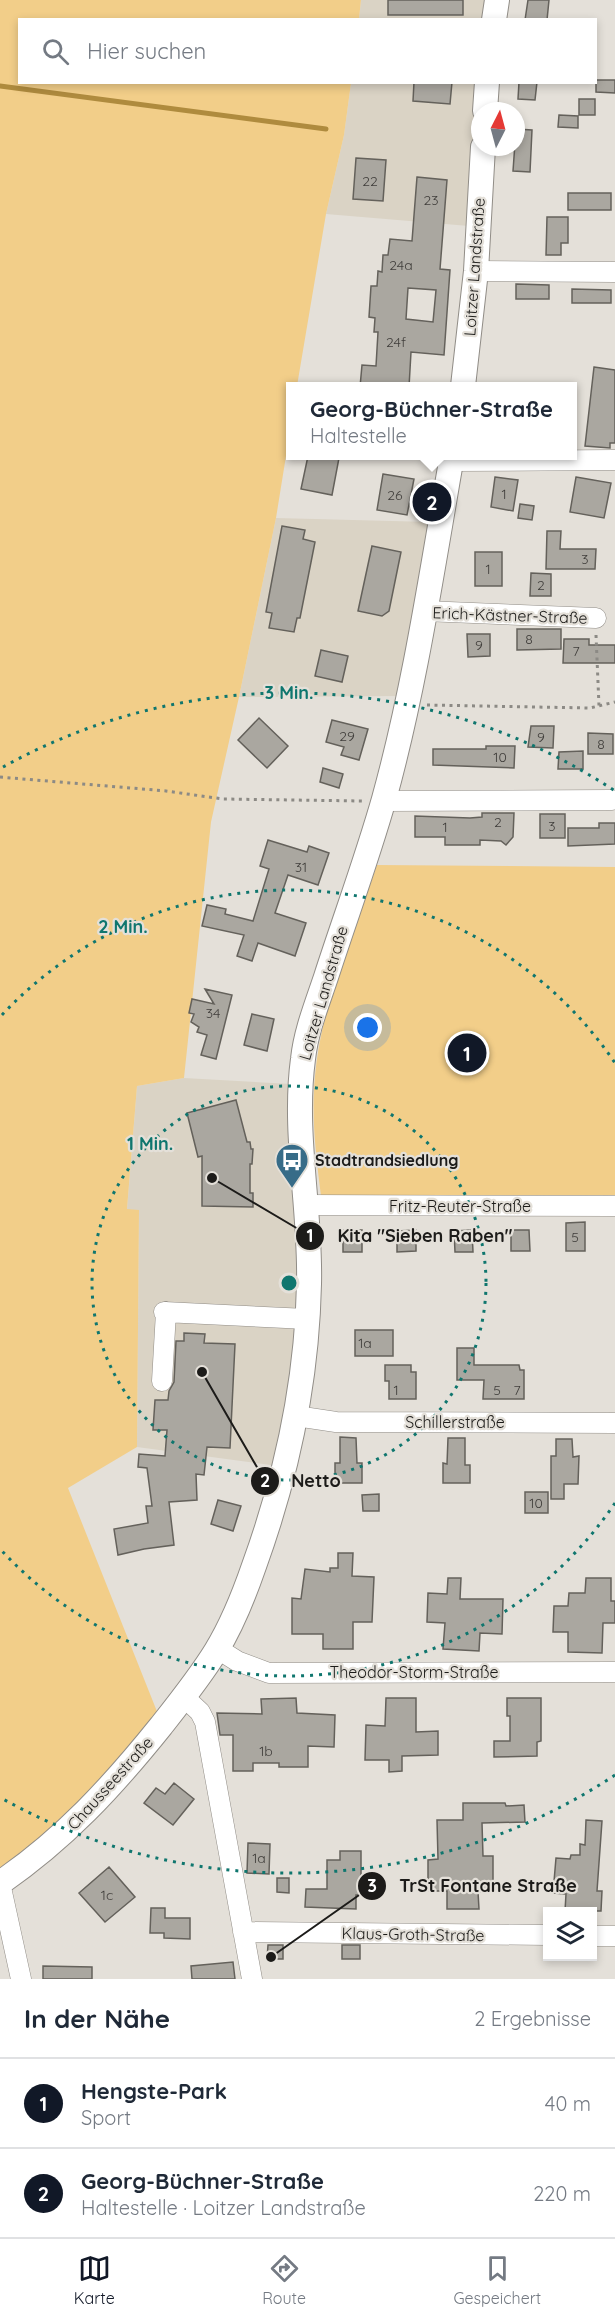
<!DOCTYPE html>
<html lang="de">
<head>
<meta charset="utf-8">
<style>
  :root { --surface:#fff; --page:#f6f6f7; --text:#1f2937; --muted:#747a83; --line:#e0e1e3; --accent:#111827 }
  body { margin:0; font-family:Quicksand,sans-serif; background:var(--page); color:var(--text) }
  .controls { position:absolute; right:18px; bottom:18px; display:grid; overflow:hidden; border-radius:0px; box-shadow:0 3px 9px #0003 }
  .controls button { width:54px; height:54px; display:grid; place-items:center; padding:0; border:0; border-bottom:2px solid var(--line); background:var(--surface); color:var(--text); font:30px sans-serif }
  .compass { position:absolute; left:471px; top:102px; width:54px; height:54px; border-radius:50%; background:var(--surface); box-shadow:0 3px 9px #0003; rotate:6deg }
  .you { position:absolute; left:368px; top:1028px; width:21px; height:21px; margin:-15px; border:4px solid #fff; border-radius:50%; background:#1a73e8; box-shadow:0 0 0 9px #1a73e833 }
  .badge { display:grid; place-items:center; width:39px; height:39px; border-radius:50%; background:var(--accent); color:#fff; font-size:20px; font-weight:700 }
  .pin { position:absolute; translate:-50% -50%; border:3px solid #fff; box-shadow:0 2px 6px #0006 }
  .popup { position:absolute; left:286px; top:382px; width:291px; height:78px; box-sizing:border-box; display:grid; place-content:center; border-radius:0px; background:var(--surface); filter:drop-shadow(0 2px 4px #0005); font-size:20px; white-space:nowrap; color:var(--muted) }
  .popup b { font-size:22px; color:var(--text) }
  .popup::after { content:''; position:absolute; left:50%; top:100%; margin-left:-12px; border:12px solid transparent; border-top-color:var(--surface) }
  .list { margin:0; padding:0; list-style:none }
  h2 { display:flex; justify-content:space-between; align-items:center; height:78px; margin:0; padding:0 24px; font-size:26px }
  h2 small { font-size:20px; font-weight:400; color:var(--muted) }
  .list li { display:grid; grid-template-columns:39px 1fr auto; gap:18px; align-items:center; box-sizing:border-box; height:90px; padding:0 24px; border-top:2px solid var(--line) }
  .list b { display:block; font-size:22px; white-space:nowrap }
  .list p { margin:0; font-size:20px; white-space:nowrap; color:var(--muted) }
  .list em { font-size:20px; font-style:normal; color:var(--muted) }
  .icon { flex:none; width:33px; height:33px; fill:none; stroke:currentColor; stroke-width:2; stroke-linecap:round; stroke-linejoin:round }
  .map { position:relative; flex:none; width:615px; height:1979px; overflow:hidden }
  .search { position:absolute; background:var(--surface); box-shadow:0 3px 9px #0003; left:18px; right:18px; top:18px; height:66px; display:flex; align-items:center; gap:15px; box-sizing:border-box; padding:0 21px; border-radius:0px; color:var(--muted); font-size:22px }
  .sheet { height:258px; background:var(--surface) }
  nav { display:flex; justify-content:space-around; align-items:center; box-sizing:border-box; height:84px; border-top:2px solid var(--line); background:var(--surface); font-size:16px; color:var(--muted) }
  nav a { display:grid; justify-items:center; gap:3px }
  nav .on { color:var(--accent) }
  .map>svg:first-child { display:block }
</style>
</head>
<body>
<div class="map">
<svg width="615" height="1979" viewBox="0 0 615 1979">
  <rect width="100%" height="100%" fill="#e4e0d9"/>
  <path fill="#dad3c5" d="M361,0H490L487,19L359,20Z
    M351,83H479L469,226L326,214L344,135Z
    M276,518L430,522L400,696L239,697Z
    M184,1078L291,1084L299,1218L297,1344L278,1466L137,1447L139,1210H127L137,1086Z"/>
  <path fill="#f2ce89" d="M0,0H361L359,19L20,20V82L351,83L344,135L326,214L297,386H291V425L276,518L239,697L211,822L184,1078L137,1086L127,1209L139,1210L137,1447L68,1488L158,1714L64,1825L0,1869Z
    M377,865L615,867V1195L321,1196C316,1156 311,1116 315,1076C321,1005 354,932 377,865Z"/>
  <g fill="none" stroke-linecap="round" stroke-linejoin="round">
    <path stroke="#af8b3e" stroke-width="5" d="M0,86L326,129"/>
  </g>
  <path fill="#aaa7a0" stroke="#64615b" stroke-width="1.5" fill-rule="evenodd" d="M388,0H463V15H388Z
    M528,0H549L547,20H525Z
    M596,80H615V93L596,92Z
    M414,82H452L450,104L413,101Z
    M519,82H537L535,100L518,99Z
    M579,99H595V115H579Z
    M559,115L578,116V128L558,127Z
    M516,129L532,130L530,172L513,171Z
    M356,158L386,160L383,201L353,199Z
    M417,177L447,180L440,269L450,270L444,355L411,352L409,387H360L362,365L376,366L378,332H374L375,318L369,317L371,286H377L378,271L382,272L383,255H388L390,239L412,241ZM408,288L436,290L433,322L406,319Z
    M568,193H611V210H568Z
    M547,217H568V243H561V255H546Z
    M516,284L549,285V299H516Z
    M572,289L611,290V303H572Z
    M594,367L615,370V443H610V448L585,446Z
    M308,456L339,458L332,495L301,489Z
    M383,474L414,479L407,515L377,510Z
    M495,477L518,480L513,511L491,507Z
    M576,477L611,483L604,518L570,512Z
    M520,504L534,506L532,520L518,518Z
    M282,526L305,530L303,539L315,542L300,618H297L294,632L269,628L272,613L266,612Z
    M547,531H561L560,549H596L595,569H546Z
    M372,546L401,552L389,611L382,616L358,611Z
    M475,552H502V586H475Z
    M531,573L551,574V596H530Z
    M517,629H561V649L517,650Z
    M467,634H490V656L468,657Z
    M564,639H589V645H615V663H563Z
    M321,650L348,656L342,682L315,676Z
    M259,718L288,746L267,768L238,740Z
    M332,720L368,729L359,760L341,755L344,747L326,742Z
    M531,726H554L553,748L528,747Z
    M588,733L613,734V754H588Z
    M486,746H515L514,768L433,765V749H486Z
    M583,751V769H558L559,752Z
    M323,768L343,774L339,788L320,782Z
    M482,813H514L513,837L506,845L501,841L480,840V845H445V837H415V816L470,818L482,817Z
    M540,814H565V838H540Z
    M599,823H615V844L568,846V828H599Z
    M268,840L307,852L309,846L329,853L318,885L288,875L275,913L306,923L295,956L258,943L252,961L237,956L244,935L202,926L207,905L226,909L225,914L253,921L269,869L260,866Z
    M205,989L232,995L216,1059L201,1055L207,1035L197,1032L199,1027L191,1022L194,1014L189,1013L192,999L214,1004Z
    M252,1014L274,1019L267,1051L244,1045Z
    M236,1100L247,1142H250L251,1149H253L252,1164H250V1193H253V1207L202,1206V1156L198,1157L187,1113Z
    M585,1222V1251H566V1223Z
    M343,1230H362V1252H343Z
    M416,1230V1251L397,1252V1231Z
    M472,1230L473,1252H455L454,1231Z
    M511,1230H529L530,1251H511Z
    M355,1330H393V1356H355Z
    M184,1333L205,1334L204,1343L235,1344L230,1448L207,1447L204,1475L196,1474L197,1500L169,1502L174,1545L144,1549L118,1555L114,1529L148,1523L146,1506H152L147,1468L138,1467L139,1454L165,1456L167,1430H153L155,1400H168L169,1391L174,1382L176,1341H184Z
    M457,1348H474V1365H519L520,1370H524V1399H483L484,1380H457Z
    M385,1365H411V1372H416V1399H389V1381H385Z
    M340,1437L356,1438L357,1463H362V1483H335V1463H340Z
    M448,1438H465V1465H470V1483H443V1463L447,1464Z
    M556,1439H572L573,1457L579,1456L578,1484H564V1499H551V1456H556Z
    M525,1492H548V1513H525Z
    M379,1494V1511H363L362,1495Z
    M218,1500L241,1506L233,1531L211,1524Z
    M338,1553H353L352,1576L374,1577L372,1622H353V1649H323V1634H292V1598L301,1599L305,1569L330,1572V1568H338Z
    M448,1578H461L460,1599H503L502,1634L480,1633L479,1651L443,1649L445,1623L427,1622L428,1593L447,1594Z
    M586,1578H611V1601H615V1623H603L602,1653L568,1652V1632H553L554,1606H568L569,1593H585Z
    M296,1698L297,1713L335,1715L334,1747L308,1746V1767H279V1763H253V1771H233V1735H220L217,1713L262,1714L261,1699Z
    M386,1698H416V1732L438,1731V1755L402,1756V1771L389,1772V1760H365L366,1725L385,1726Z
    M507,1698H541V1741L537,1742V1756L494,1757V1741H510V1716H507Z
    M174,1783L194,1799L173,1825L144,1803L156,1788L165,1794Z
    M463,1803H505L506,1806L524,1805L525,1822L482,1823L483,1856H493V1892H478L479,1909H447V1891H428V1860L438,1859L437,1820H463Z
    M586,1820L602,1821L597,1891H602L601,1911H565L566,1894L553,1893L556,1858L570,1859L571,1855H580V1844L585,1845Z
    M248,1843L270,1844L269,1874L247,1873Z
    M340,1851H361V1881H363V1895H356V1909L305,1907L306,1889H327V1860H340Z
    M109,1867L135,1897L105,1922L79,1893Z
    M277,1878H289V1893L277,1892Z
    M151,1908H165V1918H190V1939L164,1938V1933H150Z
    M268,1945H283V1959H267Z
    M342,1945H360V1959H342Z
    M233,1962L235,1979H192L191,1966Z
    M43,1966L92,1967V1979H43Z"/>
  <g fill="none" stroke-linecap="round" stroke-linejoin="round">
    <g stroke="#918d87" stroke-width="21">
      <path id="minor" d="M476,271L615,272
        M451,461L615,460
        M424,611L596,618
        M383,801L612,800
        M305,1205L615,1206
        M164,1312L307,1319
        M162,1381L166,1312
        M296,1416L336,1422L615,1423
        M218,1649L237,1661L269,1673L615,1672
        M184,1697L200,1712L205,1722L252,1979
        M0,1883L21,1979
        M243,1932L548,1935
        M592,1936H615"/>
    </g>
    <g stroke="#918d87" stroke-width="26">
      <path id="major" d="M494,20L497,0
        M485,111L487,82
        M463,386L476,271L483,147
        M0,1883C64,1839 112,1787 161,1726C180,1702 200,1677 216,1651C232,1625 244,1595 254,1566C287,1475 307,1381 309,1284C311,1209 293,1134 303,1059C306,1031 317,1004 326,977C345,918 367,859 384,799C415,687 432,570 452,456"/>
    </g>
    <path stroke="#8c8a85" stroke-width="3" stroke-dasharray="3 4.5" stroke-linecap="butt" d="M596,635L599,706
      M427,705L590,708L615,702
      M0,777L166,791L223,799L363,801"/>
    <use href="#minor" stroke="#fff" stroke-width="20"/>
    <use href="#major" stroke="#fff" stroke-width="24"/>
  </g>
  <g fill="none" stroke="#0f766e" stroke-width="3" stroke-dasharray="3 6">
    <circle cx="289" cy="1283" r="197"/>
    <path d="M615 1503A393 393 0 0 1 2 1551M2 1015A393 393 0 0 1 615 1063"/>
    <path d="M615 1775A590 590 0 0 1 3 1799M3 767A590 590 0 0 1 615 791"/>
  </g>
  <defs>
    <g id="bus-pin" transform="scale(1.725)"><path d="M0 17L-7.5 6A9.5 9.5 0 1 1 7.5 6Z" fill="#376c88" stroke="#e4e0d9"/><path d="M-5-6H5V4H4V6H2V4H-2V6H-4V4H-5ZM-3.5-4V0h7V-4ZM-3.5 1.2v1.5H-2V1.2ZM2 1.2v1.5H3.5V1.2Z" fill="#fff"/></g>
  </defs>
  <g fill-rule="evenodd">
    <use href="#bus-pin" x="292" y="1160"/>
  </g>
  <g text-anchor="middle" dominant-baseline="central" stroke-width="4.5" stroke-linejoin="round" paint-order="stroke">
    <g font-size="14" fill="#403e3b">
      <text x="370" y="181">22</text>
      <text x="431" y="200">23</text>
      <text x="401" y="265">24a</text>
      <text x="396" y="342">24f</text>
      <text x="504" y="494">1</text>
      <text x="395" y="495">26</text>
      <text x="585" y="559">3</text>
      <text x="488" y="569">1</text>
      <text x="541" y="585">2</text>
      <text x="529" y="639">8</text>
      <text x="479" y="645">9</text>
      <text x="576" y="651">7</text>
      <text x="347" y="736">29</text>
      <text x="541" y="737">9</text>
      <text x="601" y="744">8</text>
      <text x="500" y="757">10</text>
      <text x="498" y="822">2</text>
      <text x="552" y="826">3</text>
      <text x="445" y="827">1</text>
      <text x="301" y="867">31</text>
      <text x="213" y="1013">34</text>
      <text x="575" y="1237">5</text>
      <text x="365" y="1343">1a</text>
      <text x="396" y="1390">1</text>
      <text x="497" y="1390">5</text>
      <text x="517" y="1390">7</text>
      <text x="536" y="1503">10</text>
      <text x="266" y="1751">1b</text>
      <text x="259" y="1858">1a</text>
      <text x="107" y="1895">1c</text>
    </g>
    <g font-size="16" fill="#1c1b19" stroke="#e4e0d9">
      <text transform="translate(474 267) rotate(-86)">Loitzer Landstraße</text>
      <text transform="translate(510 615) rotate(2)">Erich-Kästner-Straße</text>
      <text transform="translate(323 993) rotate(-74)">Loitzer Landstraße</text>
      <text x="460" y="1206">Fritz-Reuter-Straße</text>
      <text x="455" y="1422">Schillerstraße</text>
      <text x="414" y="1672">Theodor-Storm-Straße</text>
      <text transform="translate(110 1783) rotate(-48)">Chausseestraße</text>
      <text transform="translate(413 1934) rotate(1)">Klaus-Groth-Straße</text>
    </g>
    <g font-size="16" font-weight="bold" fill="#1c1b19" stroke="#e4e0d9" text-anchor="start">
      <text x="315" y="1160">Stadtrandsiedlung</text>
    </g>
  </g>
  <circle cx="289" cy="1283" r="9" fill="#0f766e" stroke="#e4e0d9" stroke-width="3"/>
  <g font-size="18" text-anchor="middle" font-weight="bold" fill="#0f766e" stroke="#e4e0d9" stroke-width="4.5" stroke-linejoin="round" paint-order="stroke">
    <text x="289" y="699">3 Min.</text>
    <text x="123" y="933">2 Min.</text>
    <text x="150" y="1150">1 Min.</text>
  </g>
  <path fill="none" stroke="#1c1b19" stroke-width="2" d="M212 1178L310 1236M202 1372L265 1481M271 1957L372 1886"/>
  <g fill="#1c1b19" stroke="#e4e0d9" stroke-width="2">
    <circle cx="212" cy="1178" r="6"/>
    <circle cx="202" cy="1372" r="6"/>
    <circle cx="271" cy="1957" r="6"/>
    <circle cx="310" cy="1236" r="15"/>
    <circle cx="265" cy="1481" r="15"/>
    <circle cx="372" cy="1886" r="15"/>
  </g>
  <g font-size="18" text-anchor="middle" font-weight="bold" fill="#fff">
    <text x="310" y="1242">1</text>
    <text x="265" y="1487">2</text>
    <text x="372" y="1892">3</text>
  </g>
  <g font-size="18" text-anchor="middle" font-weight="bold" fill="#1c1b19" stroke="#e4e0d9" stroke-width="4.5" stroke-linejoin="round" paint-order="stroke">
    <text x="425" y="1242">Kita "Sieben Raben"</text>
    <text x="316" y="1487">Netto</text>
    <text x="488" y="1892">TrSt Fontane Straße</text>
  </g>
</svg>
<div class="controls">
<button><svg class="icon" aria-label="layers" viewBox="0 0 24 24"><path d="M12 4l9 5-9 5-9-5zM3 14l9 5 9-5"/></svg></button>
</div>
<svg class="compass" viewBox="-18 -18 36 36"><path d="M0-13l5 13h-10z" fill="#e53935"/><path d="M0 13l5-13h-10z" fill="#747a83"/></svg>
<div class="you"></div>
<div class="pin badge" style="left:467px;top:1053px">1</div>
<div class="pin badge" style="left:432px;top:502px">2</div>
<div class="popup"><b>Georg-Büchner-Straße</b>Haltestelle</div>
<div class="search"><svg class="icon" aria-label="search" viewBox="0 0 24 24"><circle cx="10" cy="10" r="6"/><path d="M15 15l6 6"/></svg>Hier suchen</div>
</div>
<section class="sheet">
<h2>In der Nähe<small>2 Ergebnisse</small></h2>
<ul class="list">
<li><span class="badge">1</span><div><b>Hengste-Park</b><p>Sport</p></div><em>40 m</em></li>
<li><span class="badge">2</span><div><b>Georg-Büchner-Straße</b><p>Haltestelle · Loitzer Landstraße</p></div><em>220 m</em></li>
</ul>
</section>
<nav>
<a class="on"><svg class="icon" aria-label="map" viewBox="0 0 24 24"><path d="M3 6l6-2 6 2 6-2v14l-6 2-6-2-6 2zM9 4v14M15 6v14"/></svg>Karte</a>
<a><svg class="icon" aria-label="directions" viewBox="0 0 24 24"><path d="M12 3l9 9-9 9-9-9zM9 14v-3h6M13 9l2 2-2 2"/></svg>Route</a>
<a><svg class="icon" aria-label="saved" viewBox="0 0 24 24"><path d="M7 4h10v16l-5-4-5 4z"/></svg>Gespeichert</a>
</nav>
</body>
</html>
